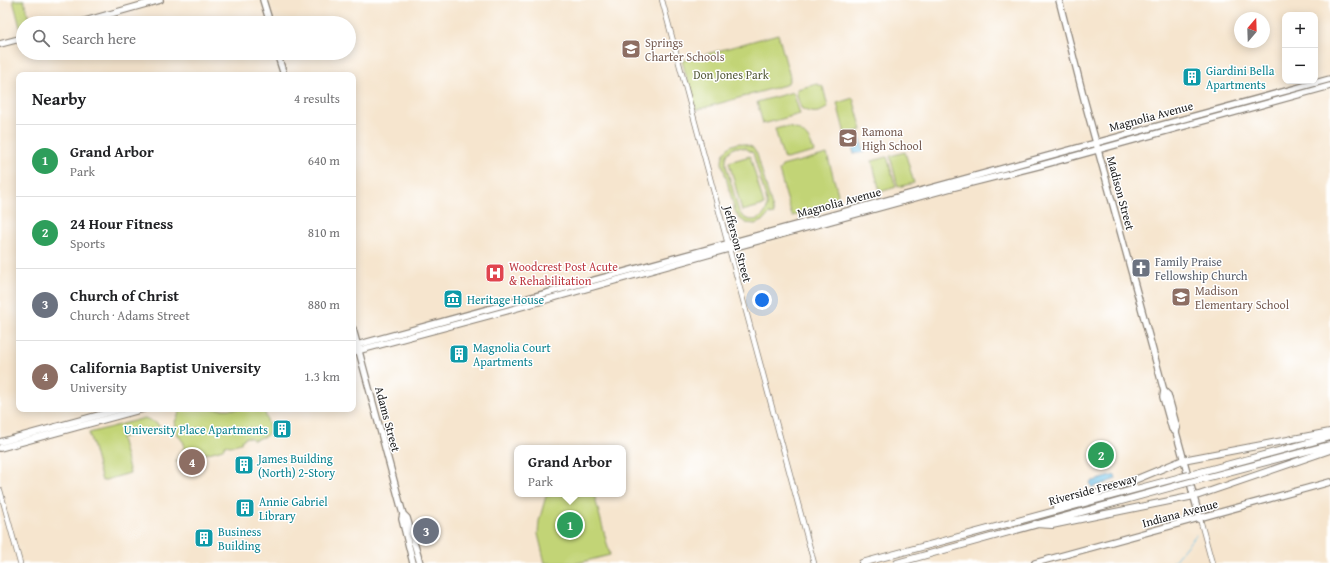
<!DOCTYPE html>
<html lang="en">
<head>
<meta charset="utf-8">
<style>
  :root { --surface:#fff; --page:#f2f2f2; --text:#202124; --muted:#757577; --line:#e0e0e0; --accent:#7c3aed }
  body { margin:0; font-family:"Gentium Book Plus",serif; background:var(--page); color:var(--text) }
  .controls { position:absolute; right:12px; top:12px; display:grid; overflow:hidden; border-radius:8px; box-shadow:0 2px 10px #0003 }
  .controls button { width:36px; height:36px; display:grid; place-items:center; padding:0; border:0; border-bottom:1px solid var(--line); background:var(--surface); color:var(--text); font:20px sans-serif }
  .compass { position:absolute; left:1234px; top:12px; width:36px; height:36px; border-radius:50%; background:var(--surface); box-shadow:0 2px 10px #0003; rotate:19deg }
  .you { position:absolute; left:762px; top:300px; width:14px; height:14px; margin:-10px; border:3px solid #fff; border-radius:50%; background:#1a73e8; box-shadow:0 0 0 6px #1a73e833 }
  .badge { display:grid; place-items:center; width:26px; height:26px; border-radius:50%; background:var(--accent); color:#fff; font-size:13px; font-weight:700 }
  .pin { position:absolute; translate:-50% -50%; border:2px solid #fff; box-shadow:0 1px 4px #0006 }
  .popup { position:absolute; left:514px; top:445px; width:112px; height:52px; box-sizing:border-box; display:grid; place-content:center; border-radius:8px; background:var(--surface); filter:drop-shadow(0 1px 3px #0005); font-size:13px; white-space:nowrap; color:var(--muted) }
  .popup b { font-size:15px; color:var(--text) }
  .popup::after { content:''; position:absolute; left:50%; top:100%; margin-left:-8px; border:8px solid transparent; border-top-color:var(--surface) }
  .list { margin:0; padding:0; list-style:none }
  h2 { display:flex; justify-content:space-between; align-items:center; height:52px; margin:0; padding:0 16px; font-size:17px }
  h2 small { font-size:13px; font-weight:400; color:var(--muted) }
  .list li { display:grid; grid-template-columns:26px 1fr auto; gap:12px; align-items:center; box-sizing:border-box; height:72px; padding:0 16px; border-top:1px solid var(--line) }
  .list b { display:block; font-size:15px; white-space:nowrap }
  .list p { margin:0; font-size:13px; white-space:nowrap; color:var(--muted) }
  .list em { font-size:13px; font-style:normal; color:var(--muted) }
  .icon { flex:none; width:22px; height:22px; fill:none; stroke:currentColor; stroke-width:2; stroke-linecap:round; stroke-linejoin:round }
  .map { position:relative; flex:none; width:1330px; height:563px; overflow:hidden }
  .search { position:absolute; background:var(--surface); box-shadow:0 2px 10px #0003; left:16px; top:16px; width:340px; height:44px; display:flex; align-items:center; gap:10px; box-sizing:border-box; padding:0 14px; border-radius:22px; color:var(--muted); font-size:15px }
  .panel { position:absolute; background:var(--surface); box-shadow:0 2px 10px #0003; left:16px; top:72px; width:340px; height:340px; border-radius:8px }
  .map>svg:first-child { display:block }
</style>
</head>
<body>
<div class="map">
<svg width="1330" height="563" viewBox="0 0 1330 563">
  <rect width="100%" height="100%" fill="#fff"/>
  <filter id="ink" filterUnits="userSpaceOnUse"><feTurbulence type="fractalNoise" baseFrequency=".025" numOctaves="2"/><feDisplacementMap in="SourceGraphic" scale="8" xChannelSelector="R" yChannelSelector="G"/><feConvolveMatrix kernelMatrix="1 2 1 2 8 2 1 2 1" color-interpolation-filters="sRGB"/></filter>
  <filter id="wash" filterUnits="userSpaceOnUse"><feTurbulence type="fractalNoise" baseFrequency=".012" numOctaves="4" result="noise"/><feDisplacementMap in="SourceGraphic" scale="16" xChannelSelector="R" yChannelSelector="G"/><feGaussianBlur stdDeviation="0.9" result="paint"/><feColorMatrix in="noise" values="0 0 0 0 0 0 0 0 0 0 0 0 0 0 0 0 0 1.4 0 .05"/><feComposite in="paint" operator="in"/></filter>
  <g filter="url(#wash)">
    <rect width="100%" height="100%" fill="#f6e5ce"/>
    <path fill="#c2d476" stroke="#6f7849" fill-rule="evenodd" d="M13,0H24L30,23H23V33L21,31Z
      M778,34L790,77L788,83L785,85L696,110L682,61Z
      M817,84L823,87L828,107C819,114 811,114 801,108L797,96V89Z
      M793,92L800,114L763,124L757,102Z
      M853,98L862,130L845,134L837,103Z
      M783,127C800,127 810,136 814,152L786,159L783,157L775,129Z
      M741,143L752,147L757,154L774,214L770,215V213L763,221L755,224L746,223L739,218L735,211L722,163C722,151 729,144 741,143ZM736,147L745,148L753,153L767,202C769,219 749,227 739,212L726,165C725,156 728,151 736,147Z
      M905,152L914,183L898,187L890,156Z
      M827,154L838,194L831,206L792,216L779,171L782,166Z
      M750,156L764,205L742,211L729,162Z
      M887,157L896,187L880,192L872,161Z
      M181,409H264L270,430L266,436L254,440L251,438L247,437L242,440L241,443L230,446L225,445L223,449L176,462L179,455L184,448V443L178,435L175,422Z
      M145,418L158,424L161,432L157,433L151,430L121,438L130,473L102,481L89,433Z
      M555,494H594L610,555L578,563H545L538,534L539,521L546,496Z"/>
    <path fill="#6ac0e7" stroke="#436e82" d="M861,139L864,152L854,154L851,142Z
      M1115,475L1116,479L1092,488L1090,482Z"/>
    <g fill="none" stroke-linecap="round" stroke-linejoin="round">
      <path stroke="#6ac0e7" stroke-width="1" d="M1172,563L1196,535"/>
    </g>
  </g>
  <g filter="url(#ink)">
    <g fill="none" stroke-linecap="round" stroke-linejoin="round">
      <g stroke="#898075" stroke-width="6">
        <path id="minor" d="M662,0L814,563
          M0,490L20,563
          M1200,519L1212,563"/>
      </g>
      <g stroke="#898075" stroke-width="8">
        <path id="major" d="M263,0L270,23
          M1059,0L1084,99L1164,391L1163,397L1172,429L1176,432
          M78,23L160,0
          M0,44L23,38
          M277,53L284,75
          M353,329L401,507L403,514L402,519L413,563
          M353,346L1330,79
          M353,352L506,311L728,249L951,188L1042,165L1330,86
          M1164,391L1168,395L1177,428L1176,432L1200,519
          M0,442L121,409
          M0,448L143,409
          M403,514L407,518L420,563
          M1035,563L1330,482"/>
      </g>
      <g stroke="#898075" stroke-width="8">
        <path id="highway" d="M1193,474L1330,437
          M1194,481L1330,445
          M1056,507L1125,484L1183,460L1330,432
          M1035,524L1052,525L1071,521L1199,495L1330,450
          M862,563L1181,477
          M897,563L1183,484"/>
      </g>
      <use href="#minor" stroke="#fff" stroke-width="4.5"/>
      <use href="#major" stroke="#fff" stroke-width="5.5"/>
      <use href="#highway" stroke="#fff" stroke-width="6"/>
      <g stroke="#898075" stroke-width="8" stroke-linecap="butt">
        <path id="highway-bridge" d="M1181,477L1193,474
          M1183,484L1194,481"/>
      </g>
      <use href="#highway-bridge" stroke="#fff" stroke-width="6"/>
    </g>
  </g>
  <defs>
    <g id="school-square" transform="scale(1)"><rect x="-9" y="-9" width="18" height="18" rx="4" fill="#8d6e63" stroke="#fff"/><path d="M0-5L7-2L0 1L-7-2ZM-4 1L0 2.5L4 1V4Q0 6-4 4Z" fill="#fff"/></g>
    <g id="building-square" transform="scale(1)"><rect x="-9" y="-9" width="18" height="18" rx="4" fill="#0f9aa8" stroke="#fff"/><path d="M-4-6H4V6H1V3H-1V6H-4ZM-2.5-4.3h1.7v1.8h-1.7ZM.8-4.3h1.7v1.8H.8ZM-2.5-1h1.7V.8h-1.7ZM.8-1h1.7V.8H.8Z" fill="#fff"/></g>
    <g id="church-square" transform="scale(1)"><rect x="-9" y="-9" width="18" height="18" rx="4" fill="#6b7280" stroke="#fff"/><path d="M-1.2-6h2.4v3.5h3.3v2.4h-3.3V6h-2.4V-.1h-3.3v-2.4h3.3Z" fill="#fff"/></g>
    <g id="hospital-square" transform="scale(1)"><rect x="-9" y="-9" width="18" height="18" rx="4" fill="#e0444e" stroke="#fff"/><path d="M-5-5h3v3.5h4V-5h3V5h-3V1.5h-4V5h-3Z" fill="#fff"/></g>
    <g id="museum-square" transform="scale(1)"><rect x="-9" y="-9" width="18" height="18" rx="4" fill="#0f9aa8" stroke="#fff"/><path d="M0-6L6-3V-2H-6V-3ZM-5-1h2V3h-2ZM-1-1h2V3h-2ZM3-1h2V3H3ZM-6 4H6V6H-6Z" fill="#fff"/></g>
  </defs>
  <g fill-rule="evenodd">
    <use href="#school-square" x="631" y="49"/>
    <use href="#building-square" x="1192" y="77"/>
    <use href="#school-square" x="848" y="138"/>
    <use href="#church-square" x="1141" y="268"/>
    <use href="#hospital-square" x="495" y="273"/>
    <use href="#school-square" x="1181" y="297"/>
    <use href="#museum-square" x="453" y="299"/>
    <use href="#building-square" x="459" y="354"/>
    <use href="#building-square" x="282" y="429"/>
    <use href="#building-square" x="244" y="465"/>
    <use href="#building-square" x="245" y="508"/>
    <use href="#building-square" x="204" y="538"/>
  </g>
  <g text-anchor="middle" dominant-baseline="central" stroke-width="3" stroke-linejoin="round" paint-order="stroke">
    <g font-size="12" fill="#785e54" stroke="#fff" text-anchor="start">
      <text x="645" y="42">Springs<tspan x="645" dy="14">Charter Schools</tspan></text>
      <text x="862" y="131">Ramona<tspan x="862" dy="14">High School</tspan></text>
      <text x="1195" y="290">Madison<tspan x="1195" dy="14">Elementary School</tspan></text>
    </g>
    <g font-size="12" fill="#0d838f" stroke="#fff" text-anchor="start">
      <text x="1206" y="70">Giardini Bella<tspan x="1206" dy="14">Apartments</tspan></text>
      <text x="467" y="299">Heritage House</text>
      <text x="473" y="347">Magnolia Court<tspan x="473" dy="14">Apartments</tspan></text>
      <text x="268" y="429" text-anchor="end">University Place Apartments</text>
      <text x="258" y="458">James Building<tspan x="258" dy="14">(North) 2-Story</tspan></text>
      <text x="259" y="501">Annie Gabriel<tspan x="259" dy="14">Library</tspan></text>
      <text x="218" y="531">Business<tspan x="218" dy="14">Building</tspan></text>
    </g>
    <g font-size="12" fill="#565c3c" stroke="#fff">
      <text x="731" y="74">Don Jones Park</text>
    </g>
    <g font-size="12" fill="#1c1c1c" stroke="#fff">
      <text transform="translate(1151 116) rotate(-15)">Magnolia Avenue</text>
      <text transform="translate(1121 193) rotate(75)">Madison Street</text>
      <text transform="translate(839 202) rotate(-15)">Magnolia Avenue</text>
      <text transform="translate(738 244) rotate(75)">Jefferson Street</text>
      <text transform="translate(388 419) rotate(75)">Adams Street</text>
      <text transform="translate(1093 489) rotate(-15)">Riverside Freeway</text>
      <text transform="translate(1180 513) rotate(-15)">Indiana Avenue</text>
    </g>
    <g font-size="12" fill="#5b616d" stroke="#fff" text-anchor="start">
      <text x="1155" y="261">Family Praise<tspan x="1155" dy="14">Fellowship Church</tspan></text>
    </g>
    <g font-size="12" fill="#be3a42" stroke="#fff" text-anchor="start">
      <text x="509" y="266">Woodcrest Post Acute<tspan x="509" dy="14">&amp; Rehabilitation</tspan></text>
    </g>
  </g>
</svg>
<div class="controls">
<button>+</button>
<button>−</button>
</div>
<svg class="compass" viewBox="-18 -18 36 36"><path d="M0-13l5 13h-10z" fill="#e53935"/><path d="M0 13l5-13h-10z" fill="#757577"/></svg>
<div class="you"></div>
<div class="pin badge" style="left:570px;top:525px;background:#2e9e5b">1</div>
<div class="popup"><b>Grand Arbor</b>Park</div>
<div class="pin badge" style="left:1101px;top:455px;background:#2e9e5b">2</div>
<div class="pin badge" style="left:426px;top:531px;background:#6b7280">3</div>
<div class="pin badge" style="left:192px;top:462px;background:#8d6e63">4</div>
<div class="search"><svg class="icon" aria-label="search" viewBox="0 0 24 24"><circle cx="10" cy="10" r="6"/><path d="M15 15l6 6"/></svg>Search here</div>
<section class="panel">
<h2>Nearby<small>4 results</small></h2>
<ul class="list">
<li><span class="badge" style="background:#2e9e5b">1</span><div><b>Grand Arbor</b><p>Park</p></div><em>640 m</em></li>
<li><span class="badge" style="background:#2e9e5b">2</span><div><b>24 Hour Fitness</b><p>Sports</p></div><em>810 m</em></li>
<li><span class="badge" style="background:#6b7280">3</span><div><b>Church of Christ</b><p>Church · Adams Street</p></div><em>880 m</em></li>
<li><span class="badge" style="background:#8d6e63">4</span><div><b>California Baptist University</b><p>University</p></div><em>1.3 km</em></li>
</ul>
</section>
</div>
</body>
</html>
